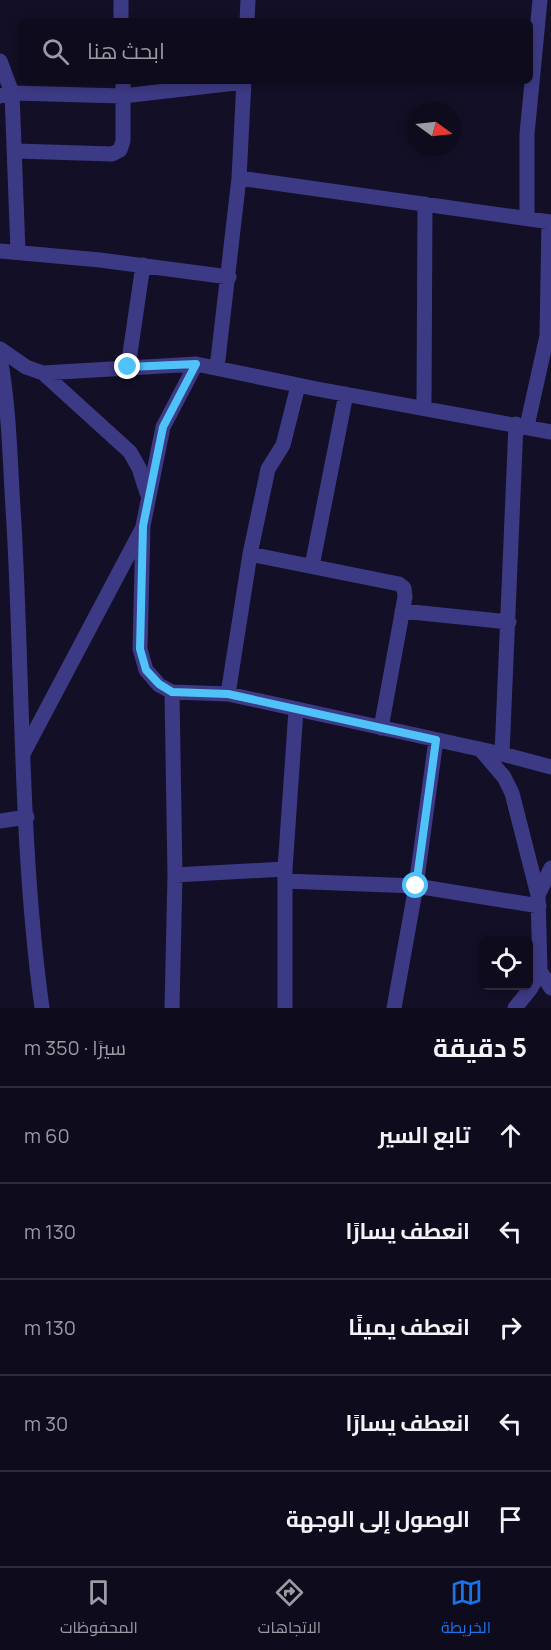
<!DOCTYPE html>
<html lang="ar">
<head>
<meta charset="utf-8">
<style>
  :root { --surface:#0e0b1c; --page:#1c1929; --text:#f1f3f6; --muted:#9b9ba3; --line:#2e2b3b; --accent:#1a73e8 }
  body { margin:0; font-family:Manrope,Cairo,sans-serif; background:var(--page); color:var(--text); direction:rtl }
  .controls { position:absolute; right:18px; bottom:18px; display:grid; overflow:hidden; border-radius:9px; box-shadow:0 3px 9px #0003 }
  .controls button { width:54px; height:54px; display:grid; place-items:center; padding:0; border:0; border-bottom:2px solid var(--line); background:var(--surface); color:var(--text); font:30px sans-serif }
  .compass { position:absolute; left:407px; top:102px; width:54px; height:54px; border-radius:50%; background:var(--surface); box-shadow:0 3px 9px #0003; rotate:105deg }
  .stop { position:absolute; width:18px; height:18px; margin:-14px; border:4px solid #4fc3f7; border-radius:50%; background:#fff }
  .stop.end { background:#4fc3f7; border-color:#fff; box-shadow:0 2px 6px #0008 }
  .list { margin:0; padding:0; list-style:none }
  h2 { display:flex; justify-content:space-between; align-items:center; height:78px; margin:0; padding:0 24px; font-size:26px }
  h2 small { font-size:20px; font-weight:400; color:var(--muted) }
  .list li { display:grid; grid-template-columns:39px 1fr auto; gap:18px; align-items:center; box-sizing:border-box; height:96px; padding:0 24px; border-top:2px solid var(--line) }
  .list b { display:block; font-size:22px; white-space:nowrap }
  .list em { font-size:20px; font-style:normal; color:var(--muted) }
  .icon { flex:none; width:33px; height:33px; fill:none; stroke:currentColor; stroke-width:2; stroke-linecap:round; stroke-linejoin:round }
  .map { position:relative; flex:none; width:551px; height:1008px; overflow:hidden; direction:ltr }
  .search { position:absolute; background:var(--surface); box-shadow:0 3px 9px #0003; left:18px; right:18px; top:18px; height:66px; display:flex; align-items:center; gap:15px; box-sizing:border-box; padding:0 21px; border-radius:9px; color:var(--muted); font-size:22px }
  .sheet { height:558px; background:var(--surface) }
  nav { display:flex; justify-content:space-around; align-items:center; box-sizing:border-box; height:84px; border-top:2px solid var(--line); background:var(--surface); font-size:16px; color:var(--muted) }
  nav a { display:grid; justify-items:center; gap:3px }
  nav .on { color:var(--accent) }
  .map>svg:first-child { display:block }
</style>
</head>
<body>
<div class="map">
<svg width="551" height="1008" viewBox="0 0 551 1008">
  <rect width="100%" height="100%" fill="#130f26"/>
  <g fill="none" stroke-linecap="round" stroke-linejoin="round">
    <path stroke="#3d3a85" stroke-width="15" d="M121,0V21
      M247,21L248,0
      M0,61L12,93L18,252
      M0,96L12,93L123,96L244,82
      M16,151L112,154L120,150L123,141V81
      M239,178L551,222
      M527,218V134L540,0
      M0,251L100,260L229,277
      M0,349L26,367L43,373L196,364L317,389L551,432
      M196,364L163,427L143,526L140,649L146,670L159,685L172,692L228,694L502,754L551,767
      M128,367L143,265
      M217,368L239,178L244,81
      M43,373L130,452L139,468L147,493
      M424,408L425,204
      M527,426L547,336L549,222
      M250,554L399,584L404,588L405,597L381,728
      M312,566L346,394
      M402,611L509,622
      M228,694L250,554L268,469L283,445L298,386
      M480,749L504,777L512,793L538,895L540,971L531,988L515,1008
      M24,752L142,529
      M502,754L516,424
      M0,821L27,817
      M175,875L285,869
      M285,881L416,886L539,906
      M538,895L551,868
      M540,971L551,988
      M172,1008L175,875L172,692
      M285,1008V869L296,710
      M394,1008L416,886L436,740"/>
    <path stroke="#3d3a85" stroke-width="15" d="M0,357C10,412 10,468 14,524C23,685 20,848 42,1008"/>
  </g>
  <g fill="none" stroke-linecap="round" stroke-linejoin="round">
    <path stroke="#4fc3f7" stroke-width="8" d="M128,367L196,364L163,427L143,526L140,649L146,670L159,684L172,692L228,694L436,740L416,886"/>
  </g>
</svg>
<div class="controls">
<button><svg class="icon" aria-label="locate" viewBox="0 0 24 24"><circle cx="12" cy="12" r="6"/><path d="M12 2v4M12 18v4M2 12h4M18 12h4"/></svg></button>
</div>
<svg class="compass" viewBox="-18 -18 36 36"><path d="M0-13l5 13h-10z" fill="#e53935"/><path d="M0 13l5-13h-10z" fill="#9b9ba3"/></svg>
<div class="stop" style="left:416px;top:886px"></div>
<div class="stop end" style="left:128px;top:367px"></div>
<div class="search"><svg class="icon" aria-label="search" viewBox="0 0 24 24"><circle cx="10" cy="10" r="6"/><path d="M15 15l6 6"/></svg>ابحث هنا</div>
</div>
<section class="sheet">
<h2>5 دقيقة<small>سيرًا · 350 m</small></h2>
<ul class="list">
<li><svg class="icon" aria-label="ahead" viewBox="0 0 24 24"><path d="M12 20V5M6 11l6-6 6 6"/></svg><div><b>تابع السير</b></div><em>60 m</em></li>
<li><svg class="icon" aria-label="left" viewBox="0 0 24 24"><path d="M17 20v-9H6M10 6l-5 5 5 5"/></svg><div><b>انعطف يسارًا</b></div><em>130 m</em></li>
<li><svg class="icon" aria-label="right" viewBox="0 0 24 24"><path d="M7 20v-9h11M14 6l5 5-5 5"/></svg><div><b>انعطف يمينًا</b></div><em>130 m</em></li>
<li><svg class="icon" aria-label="left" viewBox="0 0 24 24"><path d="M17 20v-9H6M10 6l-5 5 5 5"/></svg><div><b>انعطف يسارًا</b></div><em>30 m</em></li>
<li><svg class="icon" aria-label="arrive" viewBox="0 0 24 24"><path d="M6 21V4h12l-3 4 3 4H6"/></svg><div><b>الوصول إلى الوجهة</b></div></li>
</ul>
</section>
<nav>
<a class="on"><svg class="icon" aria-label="map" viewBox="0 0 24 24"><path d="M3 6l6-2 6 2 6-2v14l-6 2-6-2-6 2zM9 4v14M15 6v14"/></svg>الخريطة</a>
<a><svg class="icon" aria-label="directions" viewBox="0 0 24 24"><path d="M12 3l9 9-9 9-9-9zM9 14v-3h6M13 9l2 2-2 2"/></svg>الاتجاهات</a>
<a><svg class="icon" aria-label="saved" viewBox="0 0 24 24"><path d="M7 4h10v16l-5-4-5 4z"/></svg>المحفوظات</a>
</nav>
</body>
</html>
